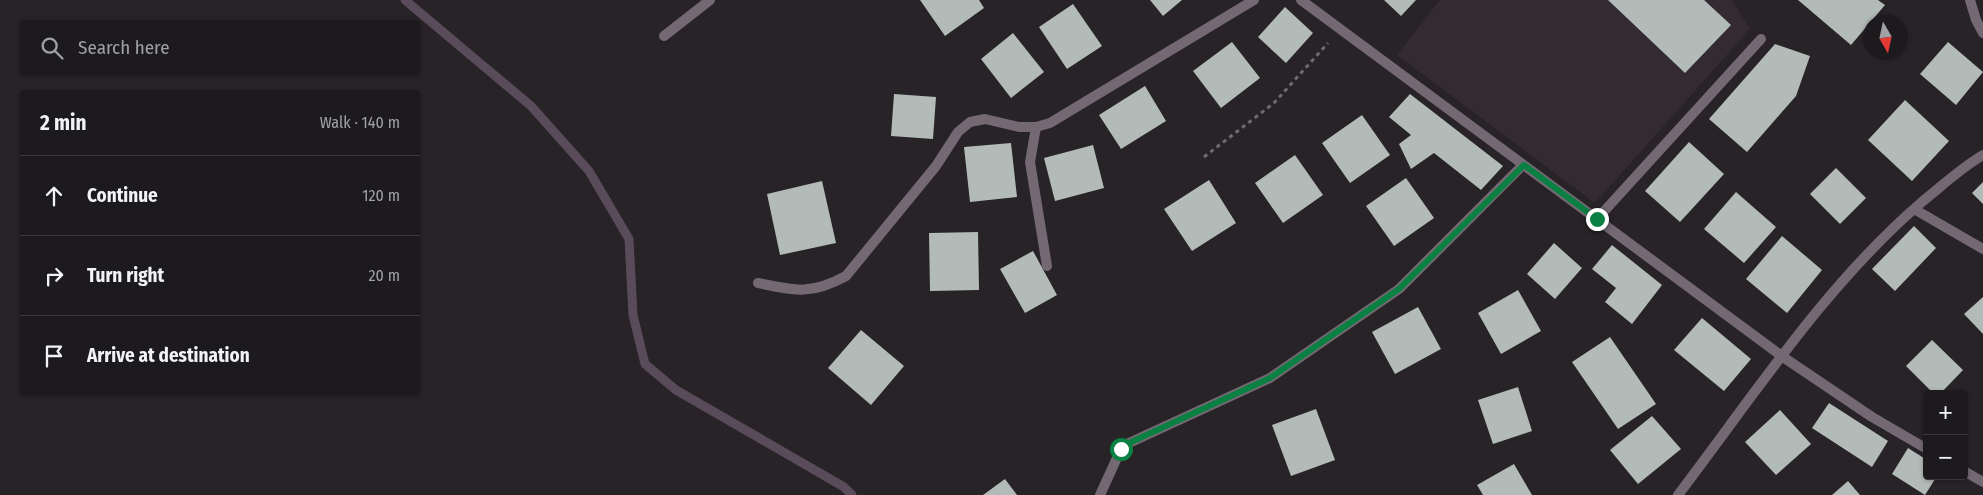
<!DOCTYPE html>
<html lang="en">
<head>
<meta charset="utf-8">
<style>
  :root { --surface:#1d1a1d; --page:#2a272a; --text:#f1f3f6; --muted:#a0a1a4; --line:#3b383b }
  body { margin:0; font-family:"Fira Sans Condensed",sans-serif; background:var(--page); color:var(--text) }
  .controls { position:absolute; right:15px; bottom:15px; display:grid; overflow:hidden; border-radius:5px; box-shadow:0 1px 4px #0004 }
  .controls button { width:45px; height:45px; display:grid; place-items:center; padding:0; border:0; border-bottom:1px solid var(--line); background:var(--surface); color:var(--text); font:25px sans-serif }
  .compass { position:absolute; left:1863px; top:15px; width:45px; height:45px; border-radius:50%; background:var(--surface); box-shadow:0 1px 4px #0004; rotate:171deg }
  .stop { position:absolute; width:15px; height:15px; margin:-11px; border:4px solid #0b8043; border-radius:50%; background:#fff }
  .stop.end { background:#0b8043; border-color:#fff; box-shadow:0 1px 5px #0008 }
  .list { margin:0; padding:0; list-style:none }
  h2 { display:flex; justify-content:space-between; align-items:center; height:65px; margin:0; padding:0 20px; font-size:21px }
  h2 small { font-size:16px; font-weight:400; color:var(--muted) }
  .list li { display:grid; grid-template-columns:32px 1fr auto; gap:15px; align-items:center; box-sizing:border-box; height:80px; padding:0 20px; border-top:1px solid var(--line) }
  .list b { display:block; font-size:19px; white-space:nowrap }
  .list em { font-size:16px; font-style:normal; color:var(--muted) }
  .icon { flex:none; width:28px; height:28px; fill:none; stroke:currentColor; stroke-width:2; stroke-linecap:round; stroke-linejoin:round }
  .map { position:relative; flex:none; width:1983px; height:495px; overflow:hidden }
  .search { position:absolute; background:var(--surface); box-shadow:0 1px 4px #0004; left:20px; top:20px; width:400px; height:55px; display:flex; align-items:center; gap:12px; box-sizing:border-box; padding:0 18px; border-radius:5px; color:var(--muted); font-size:19px }
  .panel { position:absolute; background:var(--surface); box-shadow:0 1px 4px #0004; left:20px; top:90px; width:400px; height:305px; border-radius:5px }
  .map>svg:first-child { display:block }
</style>
</head>
<body>
<div class="map">
<svg width="1983" height="495" viewBox="0 0 1983 495">
  <rect width="100%" height="100%" fill="#272327"/>
  <path fill="#332a32" d="M1440,0H1732L1750,29L1595,203L1397,55Z"/>
  <g fill="none" stroke-linecap="round" stroke-linejoin="round">
    <path stroke="#5a4b5a" stroke-width="9" d="M405,0L531,106L589,171L629,239L633,315L645,364L676,390L844,487L852,495"/>
  </g>
  <path fill="#b3bbb9" d="M920,0H979L984,8L945,36Z
    M1150,0H1182L1163,16Z
    M1384,0H1416L1401,16Z
    M1608,0H1704L1731,25L1685,73Z
    M1798,0H1878L1885,5L1851,45Z
    M1073,4L1102,46L1067,69L1039,27Z
    M1285,7L1313,33L1286,63L1258,37Z
    M1013,33L1044,72L1011,98L981,59Z
    M1232,42L1260,78L1221,108L1193,71Z
    M1948,42L1983,72L1956,105L1920,74Z
    M1775,44L1810,56L1796,96L1747,152L1709,119Z
    M1145,86L1166,121L1121,149L1099,115Z
    M894,94L936,97L933,139L891,136Z
    M1410,94L1503,166L1481,190L1434,153L1411,169L1399,144L1411,135L1389,117Z
    M1905,100L1949,141L1912,181L1868,140Z
    M1362,115L1390,155L1350,183L1322,143Z
    M1689,142L1724,174L1680,222L1645,191Z
    M1011,143L1017,197L970,202L964,147Z
    M1093,145L1104,188L1055,201L1044,158Z
    M1295,155L1323,195L1283,223L1255,183Z
    M1836,168L1866,198L1840,224L1810,194Z
    M1406,178L1434,218L1394,246L1366,206Z
    M1209,180L1236,223L1192,251L1164,209Z
    M822,181L836,243L780,255L767,194Z
    M1983,182V204L1972,193Z
    M1736,192L1776,227L1744,263L1704,229Z
    M1914,226L1936,248L1895,291L1872,269Z
    M978,232L979,290L930,291L929,233Z
    M1782,236L1822,270L1787,313L1746,279Z
    M1554,243L1582,268L1555,299L1527,274Z
    M1612,245L1662,285L1632,324L1605,302L1616,288L1592,269Z
    M1033,251L1057,295L1025,313L1000,269Z
    M1518,290L1541,331L1501,354L1478,313Z
    M1983,297V334L1964,314Z
    M1418,307L1441,349L1395,374L1372,332Z
    M1702,318L1751,359L1724,391L1674,350Z
    M861,330L904,366L871,405L828,368Z
    M1610,337L1656,404L1618,429L1572,362Z
    M1932,340L1963,370L1940,394H1934L1906,366Z
    M1518,387L1532,431L1493,444L1478,400Z
    M1829,403L1888,441L1872,467L1812,428Z
    M1316,409L1335,460L1291,476L1272,425Z
    M1780,410L1811,444L1776,475L1745,442Z
    M1652,416L1681,449L1638,484L1610,450Z
    M1908,448L1927,460V476H1937L1925,495L1892,474Z
    M1514,464L1532,495H1483L1477,485Z
    M1005,479L1017,495H983Z
    M1848,481L1860,495H1832Z"/>
  <g fill="none" stroke-linecap="round" stroke-linejoin="round">
    <path stroke="#6f6c6f" stroke-width="3" stroke-dasharray="4 4" stroke-linecap="butt" d="M1204,157L1274,103L1328,43"/>
    <path stroke="#746973" stroke-width="10" d="M1036,127L1030,162L1047,266"/>
    <path stroke="#746973" stroke-width="10" d="M1970,0L1976,20L1983,33
      M664,36L710,0
      M1914,209L1983,249
      M1597,219L1761,39
      M758,283C796,291 811,295 846,276L936,166L958,132L970,122L985,119L1019,127H1036L1050,123L1254,0
      M1100,495L1121,449L1129,443L1270,378L1399,289L1523,165
      M1678,495C1755,394 1826,284 1923,201C1943,185 1961,168 1983,155"/>
    <path stroke="#746973" stroke-width="10" d="M1301,0L1783,357L1872,417L1927,449
      M1964,471L1983,482"/>
  </g>
  <g fill="none" stroke-linecap="round" stroke-linejoin="round">
    <path stroke="#0b8043" stroke-width="6" d="M1121,449L1129,443L1270,378L1399,289L1524,165L1597,219"/>
  </g>
</svg>
<div class="controls">
<button>+</button>
<button>−</button>
</div>
<svg class="compass" viewBox="-18 -18 36 36"><path d="M0-13l5 13h-10z" fill="#e53935"/><path d="M0 13l5-13h-10z" fill="#a0a1a4"/></svg>
<div class="stop" style="left:1121px;top:449px"></div>
<div class="stop end" style="left:1597px;top:219px"></div>
<div class="search"><svg class="icon" aria-label="search" viewBox="0 0 24 24"><circle cx="10" cy="10" r="6"/><path d="M15 15l6 6"/></svg>Search here</div>
<section class="panel">
<h2>2 min<small>Walk · 140 m</small></h2>
<ul class="list">
<li><svg class="icon" aria-label="ahead" viewBox="0 0 24 24"><path d="M12 20V5M6 11l6-6 6 6"/></svg><div><b>Continue</b></div><em>120 m</em></li>
<li><svg class="icon" aria-label="right" viewBox="0 0 24 24"><path d="M7 20v-9h11M14 6l5 5-5 5"/></svg><div><b>Turn right</b></div><em>20 m</em></li>
<li><svg class="icon" aria-label="arrive" viewBox="0 0 24 24"><path d="M6 21V4h12l-3 4 3 4H6"/></svg><div><b>Arrive at destination</b></div></li>
</ul>
</section>
</div>
</body>
</html>
